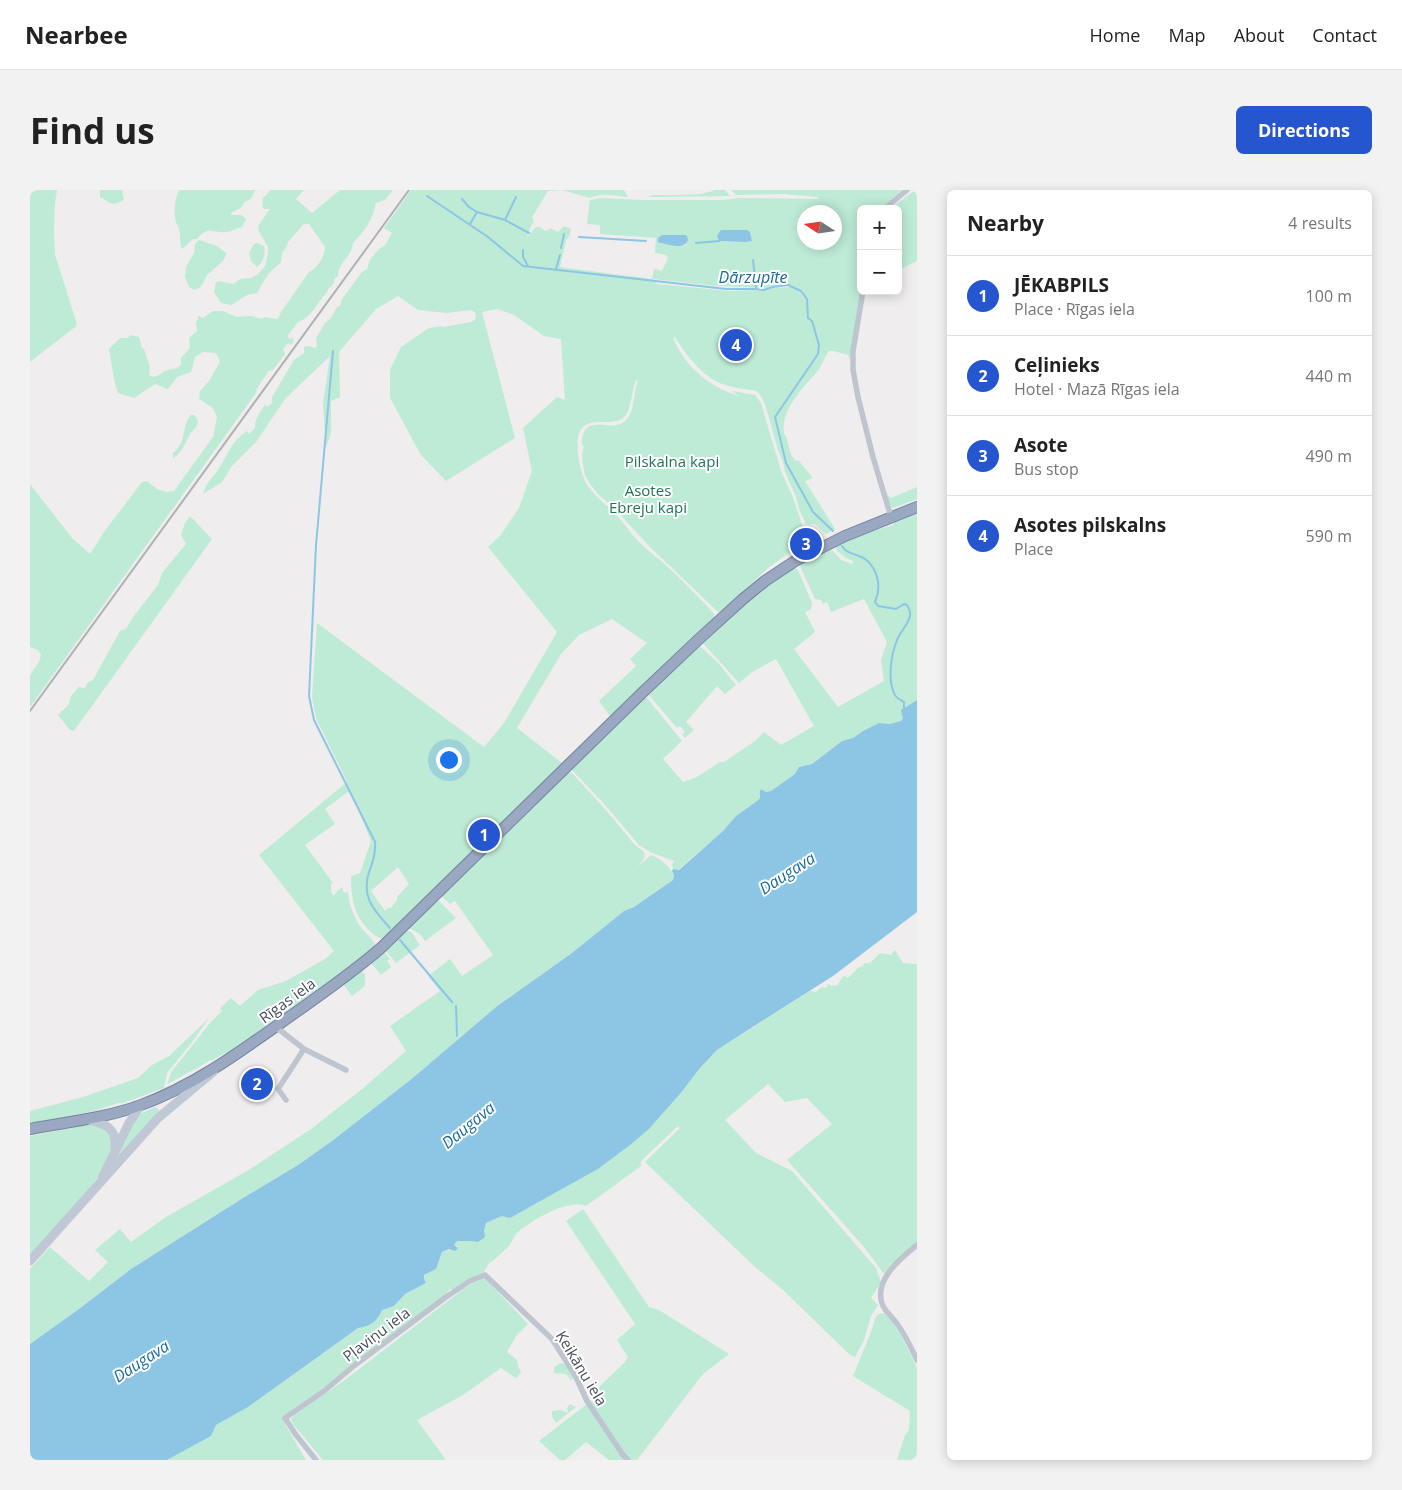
<!DOCTYPE html>
<html lang="en">
<head>
<meta charset="utf-8">
<style>
  :root { --surface:#fff; --page:#f2f2f2; --text:#222; --muted:#767676; --line:#e0e0e0; --accent:#2655d0 }
  body { margin:0; font-family:"Open Sans",sans-serif; background:var(--page); color:var(--text) }
  .controls { position:absolute; right:15px; top:15px; display:grid; overflow:hidden; border-radius:8px; box-shadow:0 2px 12px #0003 }
  .controls button { width:45px; height:45px; display:grid; place-items:center; padding:0; border:0; border-bottom:1px solid var(--line); background:var(--surface); color:var(--text); font:25px sans-serif }
  .compass { position:absolute; left:767px; top:15px; width:45px; height:45px; border-radius:50%; background:var(--surface); box-shadow:0 2px 12px #0003; rotate:282deg }
  .you { position:absolute; left:418px; top:569px; width:18px; height:18px; margin:-12px; border:4px solid #fff; border-radius:50%; background:#1a73e8; box-shadow:0 0 0 8px #1a73e833 }
  .badge { display:grid; place-items:center; width:32px; height:32px; border-radius:50%; background:var(--accent); color:#fff; font-size:16px; font-weight:700 }
  .pin { position:absolute; translate:-50% -50%; border:2px solid #fff; box-shadow:0 1px 5px #0006 }
  .list { margin:0; padding:0; list-style:none }
  h2 { display:flex; justify-content:space-between; align-items:center; height:65px; margin:0; padding:0 20px; font-size:21px }
  h2 small { font-size:16px; font-weight:400; color:var(--muted) }
  .list li { display:grid; grid-template-columns:32px 1fr auto; gap:15px; align-items:center; box-sizing:border-box; height:80px; padding:0 20px; border-top:1px solid var(--line) }
  .list b { display:block; font-size:19px; white-space:nowrap }
  .list p { margin:0; font-size:16px; white-space:nowrap; color:var(--muted) }
  .list em { font-size:16px; font-style:normal; color:var(--muted) }
  .map { position:relative; flex:none; width:887px; height:1270px; overflow:hidden; border-radius:8px }
  header { display:flex; align-items:center; gap:30px; box-sizing:border-box; height:70px; padding:0 25px; background:var(--surface); border-bottom:1px solid var(--line) }
  header strong { font-size:24px }
  nav { display:flex; gap:28px; margin-inline-start:auto; font-size:18px }
  .intro { display:flex; align-items:center; justify-content:space-between; box-sizing:border-box; height:120px; padding:0 30px }
  h1 { margin:0; font-size:35px }
  .button { padding:12px 22px; border-radius:8px; background:var(--accent); color:#fff; font-size:18px; font-weight:700 }
  main { display:flex; gap:30px; padding:0 30px }
  aside { flex:1; background:var(--surface); border-radius:8px; box-shadow:0 2px 12px #0003 }
  .map>svg:first-child { display:block }
</style>
</head>
<body>
<header>
<strong>Nearbee</strong>
<nav><a>Home</a><a>Map</a><a>About</a><a>Contact</a></nav>
</header>
<div class="intro"><h1>Find us</h1><a class="button">Directions</a></div>
<main>
<div class="map">
<svg width="887" height="1270" viewBox="0 0 887 1270">
  <rect width="100%" height="100%" fill="#efeded"/>
  <path fill="#bdebd6" fill-rule="evenodd" d="M0,0H27L25,13L24,40L25,65L47,134L45,137L0,172Z
    M70,0H92L94,10C81,17 81,13 70,7Z
    M149,0H225L222,7L219,10L214,12C212,20 207,19 201,23V25H211L216,29L212,37C207,38 202,41 197,42C182,44 180,34 167,49H163L152,59C149,51 151,46 149,39C148,34 148,37 146,32C143,22 145,9 149,0Z
    M241,0H274L266,9L282,23L310,0H363L355,10L346,13C342,31 336,39 323,53C322,67 308,72 308,86L304,89C305,94 302,96 298,99L297,102C288,112 281,128 268,132C265,137 261,140 258,146L259,149L262,148L264,150L261,155L258,153L253,159L255,164L243,180L238,181C235,189 227,195 226,203L0,517V485L9,472L11,465L8,460L0,457V294L42,348L60,364L74,342L112,292L117,291L127,299L136,302L144,301L183,247L187,227L183,218L169,209L170,201L179,191L190,172L186,163L173,162L165,167L161,182L147,187L138,199L125,194L104,208L88,203L84,189L79,159L90,148H98L100,145L109,147L112,158L114,159L120,177L119,185C127,189 128,185 135,181C142,178 144,181 151,175V168L160,158L159,148L167,141L166,132L168,130V126L173,128L183,121H193L206,127L221,126L232,129L234,127L247,129L249,127L251,122L279,82C287,78 295,67 295,57L279,34H274L258,52L257,56L252,63L251,72L238,84L227,103L217,105L201,115L191,113L184,102L186,93L188,91L204,94L210,89L222,88L228,84L235,76L238,64V57L229,42L228,36L240,19H234L232,17L233,13L232,9Z
    M381,0H594L598,7C587,6 570,2 560,8L532,0L518,1L502,27L504,32L501,36L497,47L506,37H510L515,41L519,40L520,38L528,42L534,36L541,39L539,47L536,50L530,77L622,89L624,79L632,81L638,68L636,65L625,63L626,48L570,44V35L557,34L560,10L571,8L614,10H694L709,8L789,9L788,7L754,4L706,5L701,0H872L850,19H831V101L820,170L818,165L804,161H799C795,166 793,173 789,179C775,197 750,218 754,244L756,246L761,264L765,271L768,270L783,288L775,291L805,339L796,344L785,334H776L769,319L766,307L755,282L753,272L748,260L735,214L732,208L727,201C715,199 703,198 692,194C672,186 656,165 645,147L643,148C652,170 669,188 691,199C697,202 704,204 710,207L702,201L725,205L731,213L751,281L762,305L773,337L767,344L760,362L738,378L692,421L688,422L619,356L585,319L568,304L560,294L555,285L553,275L552,265L554,256L552,255C552,221 579,243 594,232C605,224 603,203 608,191L606,190C602,200 601,220 595,226C583,239 560,224 550,241C544,252 550,283 556,293C564,306 577,315 587,326C595,334 601,344 609,352C618,361 628,368 638,377C652,390 665,404 678,417L684,424V429L579,529L580,526L569,511L606,476L600,469L617,453L582,429L549,445L531,464L487,538L532,573L576,530V532L354,749C348,748 345,746 340,741C324,726 321,708 321,686L330,683L341,651L320,600L295,619L305,634L275,655L303,693L301,694V702L304,706L307,701L313,697V701L314,703L318,702C319,716 325,730 333,740C338,746 344,749 345,756L327,772L197,864L195,863L181,871L180,870L171,876L137,894L142,881L180,833L192,821L190,818L201,808L210,816L228,800L256,791L295,769L304,761L229,665L317,592L286,528L282,507L287,433L454,557L474,533L527,442L458,357L470,346L489,318L502,281L493,238L527,207L535,210L531,149L514,146L484,125L467,119L452,122L485,248L416,291L391,265L360,208V180L371,157L399,138L411,136L414,137L441,132L445,130L446,124L442,120L416,123L388,120L368,106L346,119L309,162L310,207L301,211V243L296,257L293,214L300,166L255,209L226,252L202,276L192,292L173,304C177,291 181,290 188,280C197,266 202,250 217,241L219,244L225,238C224,230 230,222 235,215L238,217L242,213V207L264,170L274,163V157L279,156L285,158L287,156L286,148L295,133L301,128L307,117L310,116L312,109L332,82L337,79L340,70L348,60L355,55L362,43L354,38ZM774,22H804V52H774ZM720,42L722,51L716,52L689,51ZM632,45H655L658,50L655,56H649L630,53ZM623,89L686,96L716,97L734,99L743,96L758,95L771,100L776,106L774,107L770,101L760,97L744,98L735,101L724,100L699,101L627,94ZM368,677L379,694L367,707V710L361,718H358L355,721L341,701Z
    M683,0H695L700,6L617,7L623,5H646L671,4L683,1Z
    M885,0H887V71L868,80V19H860Z
    M169,50L187,56L196,63V65L193,71L177,85L172,95L169,98L164,100L159,97L155,87L156,77L164,63L165,54Z
    M227,53L234,56C236,63 233,73 227,77L221,71L219,63L224,54Z
    M161,225H164L168,230C168,237 164,239 160,244C155,253 153,261 144,268L143,267V263C157,253 152,233 161,225Z
    M887,297V309L863,318L860,315L857,304L861,308Z
    M887,323V510L874,518L873,528L871,531L860,534L849,533L833,541L823,548L812,551L782,574L769,577L765,584L741,601L736,602L731,599L730,601V608L727,611L706,626L693,641L648,680L643,679L642,675L644,671L620,662L609,655L575,615L541,579L544,576L614,508H617L652,551L633,569L653,592L667,587L690,572H694L725,551L734,542L751,555L784,536L746,469L722,482L709,493L672,452L725,405L764,377L768,380L782,413L781,419L775,422L785,442L764,459L808,517L854,491L851,470L857,452L834,409L801,422L797,412L793,414L791,410L785,409L770,376L772,373L799,360L803,361L811,370L822,374L823,371L816,368L806,360L807,356L836,343L864,335L863,333Z
    M160,326L182,349L44,541L40,540L28,525L39,514L41,506L49,497L55,498L58,492L63,490L90,441L96,439L103,427L128,395L132,383L156,354L151,345L155,333Z
    M779,338L787,340L790,347V348L780,353L779,351L771,354L772,356L767,358L766,355L770,348Z
    M669,455L689,474L706,495L695,504L687,496L656,532L664,540L655,548L652,544L655,542L650,536L647,538L618,504Z
    M539,582L542,583L576,620L604,654L614,662L615,667L608,676L621,665C631,669 639,676 644,685L643,690L604,717L594,721L542,763L466,817L384,887L302,951L268,975L213,1008L101,1079L53,1116L0,1154V1079L20,1057L59,1091L78,1072L65,1060L90,1039L101,1052L136,1027L217,981L281,939L331,900L376,861L360,836L410,801L398,786L420,769L432,786L463,765L425,711L420,714L411,706L525,593Z
    M407,709L426,728L395,751L390,744L379,738L380,736Z
    M375,740C384,741 385,749 390,755L366,773L356,761Z
    M865,760L873,773L887,774V1053L854,1084L834,1057L757,970L802,934L777,908L755,912L738,894L695,930L726,963L762,981L846,1078L851,1092L841,1108L848,1115L841,1126L834,1150L825,1167L820,1165L752,1099L725,1077L615,972L650,938L648,936L611,971V976L556,1016C537,1009 505,1029 490,1040L486,1044L479,1056L464,1070L459,1073L454,1082L427,1099H420L414,1106L309,1187L253,1226L255,1234L276,1270H137L181,1246L186,1235L218,1217L328,1138C341,1136 347,1132 352,1120L364,1116L375,1104L396,1093L394,1089V1085L406,1079L412,1062L428,1057L424,1055L427,1051H441L448,1052L456,1033L472,1026L498,1018L568,979L619,939L650,904L670,878L687,860L780,801L786,802L791,797L796,798L798,794L802,796L808,795L812,787L815,786L818,788L828,778L833,776L834,773H840L850,763L861,765Z
    M353,763H355L360,769L357,771L361,777L351,785L341,773Z
    M331,781L335,784V796L322,806L313,794Z
    M179,828L163,851L137,883L134,898L93,913H88L64,921L0,934V921L56,906L108,888L122,875L139,866Z
    M125,917L128,919L129,922L85,971L105,928L110,924Z
    M62,934L76,938L84,955L69,985L58,1001L0,1066V946Z
    M553,1019L619,1117L629,1120L699,1164L673,1184L607,1270H579L556,1252L535,1270H530L509,1251L570,1204L567,1199L594,1173L598,1167L587,1150L605,1134L536,1031Z
    M455,1088L498,1134L486,1146L477,1162L487,1170L488,1176L491,1182L486,1188L471,1178L433,1205L387,1230L416,1270H293L263,1234L261,1229L264,1225L316,1189L431,1101L443,1093Z
    M852,1123H855L869,1141L887,1178V1270H867L875,1245L879,1240L880,1221L823,1186L841,1142L845,1129L847,1125Z
    M531,1173L537,1175L544,1188L541,1190L536,1184L524,1183V1177Z
    M540,1214L546,1217L526,1233L522,1226V1221L531,1220L538,1223L537,1218Z"/>
  <path fill="#8dc5e5" d="M691,40H717L720,42L722,51L716,52L689,51L687,46Z
    M632,45H655L657,46L658,50C654,61 639,54 630,53L628,52V48Z
    M887,510V722L803,786L718,840L687,860L670,878L650,904L619,939L600,955L568,979L480,1028L472,1026L456,1033L454,1040L455,1047L448,1052L441,1051H427L424,1055L428,1058L425,1061L419,1059L412,1062L406,1079L394,1085V1089L396,1093L375,1104L364,1116L352,1120C347,1132 341,1136 328,1138L218,1217L186,1235L181,1246L137,1270H0V1154L53,1116L101,1079L213,1008L268,975L302,951L384,887L466,817L542,763L594,721L604,717L643,690L644,685L642,681L643,679L649,680L693,641L706,626L727,611L730,608V601L731,599L736,602L741,601L765,584L769,577L782,574L812,551L823,548L833,541L849,533L860,534L871,531L873,528L871,520Z"/>
  <g fill="none" stroke-linecap="round" stroke-linejoin="round">
    <path stroke="#8dc5e5" stroke-width="2" d="M397,6L458,47L493,76L696,99H726L734,100L743,97L758,95L771,101L777,109L778,128L782,131L789,155L788,164L745,227L756,273L783,322L803,341
      M432,9L439,17L447,22
      M475,30L486,7
      M440,34L447,22L475,30L499,43
      M549,47L616,51
      M666,53L689,51
      M531,58L534,44
      M493,60V67L498,76
      M723,70L726,99
      M526,79L530,65
      M303,161L286,355L279,506L284,530L345,652C346,663 343,672 339,682C331,708 344,720 360,738
      M812,356C816,363 822,363 829,366C842,370 850,387 848,401C848,405 846,408 845,412L848,416L866,419L874,414L877,415C879,419 881,421 880,426C878,435 870,442 867,450C861,465 857,491 865,505C866,508 871,510 874,512V518
      M370,750L422,812
      M426,816L427,846"/>
    <g stroke="#7383a4" stroke-width="12">
      <path id="trunk" d="M0,939C37,932 76,928 111,915C163,896 207,864 252,832C286,808 320,785 352,757L613,502L669,449L713,409L735,391L765,371L815,346L887,317"/>
    </g>
    <path stroke="#bec5ce" stroke-width="5.5" d="M854,19L877,0
      M833,101L823,161V180L828,207L843,267L861,327
      M246,837L274,859L316,880
      M256,910L248,899L274,859
      M887,1055C870,1069 842,1091 853,1116C857,1123 864,1129 868,1135C876,1146 881,1158 887,1170
      M286,1270L266,1245L255,1228L294,1201L325,1175L416,1107L440,1091L455,1085L522,1149L545,1185L557,1211L593,1265L598,1270"/>
    <path stroke="#c0c7d5" stroke-width="9" d="M56,929C74,934 87,936 85,958
      M72,988L99,933L111,915
      M0,1071L128,928L183,882"/>
    <use href="#trunk" stroke="#9aa8c1" stroke-width="10"/>
    <path stroke="#afb1b7" stroke-width="2" d="M0,521L379,0"/>
  </g>
  <g text-anchor="middle" dominant-baseline="central" stroke-width="4" stroke-linejoin="round" paint-order="stroke">
    <g font-size="15" fill="#1d7456" stroke="#fff">
      <text x="642" y="271">Pilskalna kapi</text>
      <text x="618" y="300">Asotes<tspan x="618" dy="17">Ebreju kapi</tspan></text>
    </g>
    <g font-size="15" fill="#464d59" stroke="#fff">
      <text transform="translate(257 810) rotate(-36)">Rīgas iela</text>
      <text transform="translate(346 1144) rotate(-37)">Pļaviņu iela</text>
      <text transform="translate(552 1178) rotate(59)">Ķeikānu iela</text>
    </g>
    <g font-size="16" font-style="italic" fill="#166b9c" stroke="#fff">
      <text x="723" y="87">Dārzupīte</text>
      <text transform="translate(757 683) rotate(-33)">Daugava</text>
      <text transform="translate(438 935) rotate(-39)">Daugava</text>
      <text transform="translate(111 1171) rotate(-33)">Daugava</text>
    </g>
  </g>
</svg>
<div class="controls">
<button>+</button>
<button>−</button>
</div>
<svg class="compass" viewBox="-18 -18 36 36"><path d="M0-13l5 13h-10z" fill="#e53935"/><path d="M0 13l5-13h-10z" fill="#767676"/></svg>
<div class="you"></div>
<div class="pin badge" style="left:454px;top:645px">1</div>
<div class="pin badge" style="left:227px;top:894px">2</div>
<div class="pin badge" style="left:776px;top:354px">3</div>
<div class="pin badge" style="left:706px;top:155px">4</div>
</div>
<aside>
<h2>Nearby<small>4 results</small></h2>
<ul class="list">
<li><span class="badge">1</span><div><b>JĒKABPILS</b><p>Place · Rīgas iela</p></div><em>100 m</em></li>
<li><span class="badge">2</span><div><b>Ceļinieks</b><p>Hotel · Mazā Rīgas iela</p></div><em>440 m</em></li>
<li><span class="badge">3</span><div><b>Asote</b><p>Bus stop</p></div><em>490 m</em></li>
<li><span class="badge">4</span><div><b>Asotes pilskalns</b><p>Place</p></div><em>590 m</em></li>
</ul>
</aside>
</main>
</body>
</html>
